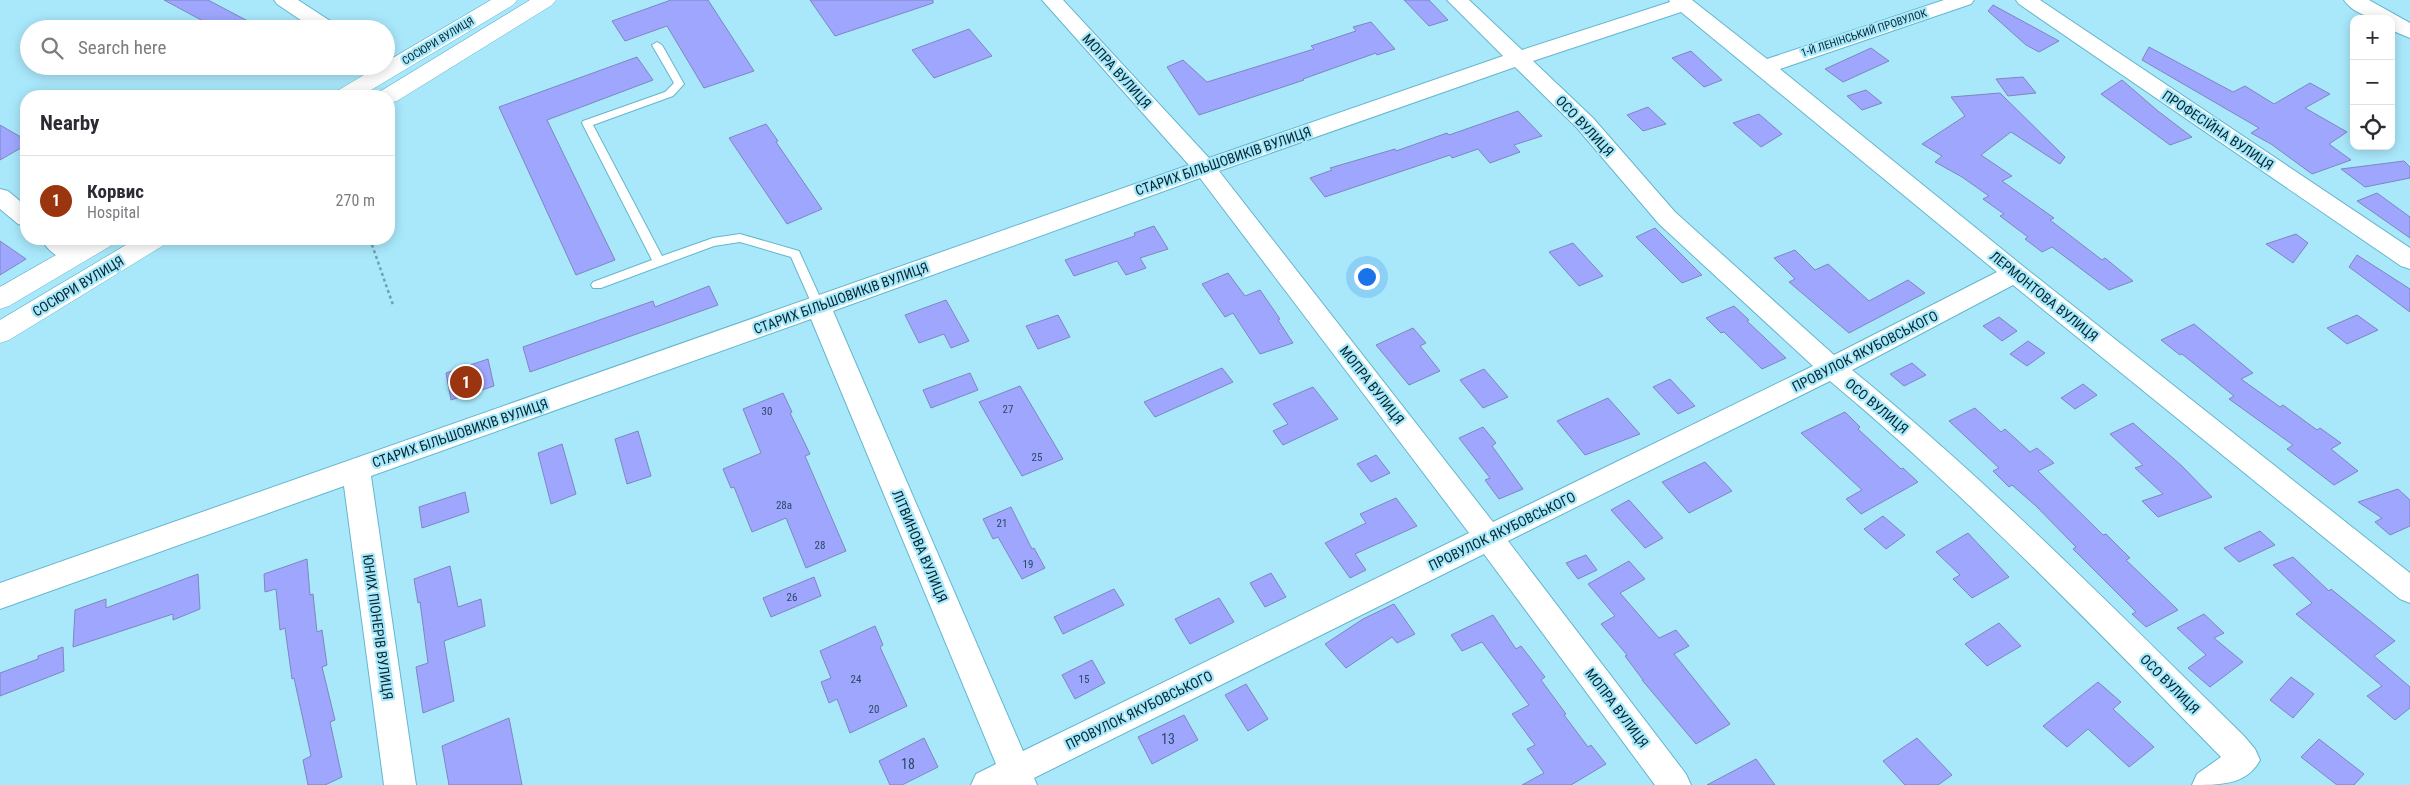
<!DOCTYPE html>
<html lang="en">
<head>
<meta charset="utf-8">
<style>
  :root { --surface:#fff; --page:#f7f7f7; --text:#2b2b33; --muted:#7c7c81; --line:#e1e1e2; --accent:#9b350f }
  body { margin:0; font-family:"Roboto Condensed",sans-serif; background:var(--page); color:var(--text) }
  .controls { position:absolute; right:15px; top:15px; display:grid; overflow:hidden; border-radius:10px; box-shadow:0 2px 12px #0003 }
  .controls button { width:45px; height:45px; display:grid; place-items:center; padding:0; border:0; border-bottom:1px solid var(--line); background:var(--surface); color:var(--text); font:25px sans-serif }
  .you { position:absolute; left:1366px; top:276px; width:18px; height:18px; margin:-12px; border:4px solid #fff; border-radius:50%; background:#1a73e8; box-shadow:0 0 0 8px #1a73e833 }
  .badge { display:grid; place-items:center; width:32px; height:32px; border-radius:50%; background:var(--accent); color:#fff; font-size:16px; font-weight:700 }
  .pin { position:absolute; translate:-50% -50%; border:2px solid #fff; box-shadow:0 1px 5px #0006 }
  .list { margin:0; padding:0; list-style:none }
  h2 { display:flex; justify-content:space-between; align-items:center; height:65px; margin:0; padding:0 20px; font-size:21px }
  h2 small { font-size:16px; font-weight:400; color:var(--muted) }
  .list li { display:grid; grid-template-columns:32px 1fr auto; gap:15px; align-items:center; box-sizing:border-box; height:90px; padding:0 20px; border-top:1px solid var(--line) }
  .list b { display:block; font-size:19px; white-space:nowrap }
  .list p { margin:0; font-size:16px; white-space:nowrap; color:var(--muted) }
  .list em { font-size:16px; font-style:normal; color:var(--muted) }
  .icon { flex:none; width:28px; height:28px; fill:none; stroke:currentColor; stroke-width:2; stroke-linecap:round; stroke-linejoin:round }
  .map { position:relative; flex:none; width:2410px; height:785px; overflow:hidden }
  .search { position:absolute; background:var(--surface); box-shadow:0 2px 12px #0003; left:20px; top:20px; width:375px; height:55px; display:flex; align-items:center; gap:12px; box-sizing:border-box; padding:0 18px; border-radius:28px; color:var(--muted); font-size:19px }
  .panel { position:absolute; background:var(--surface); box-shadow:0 2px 12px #0003; left:20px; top:90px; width:375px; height:155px; border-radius:20px }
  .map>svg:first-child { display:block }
</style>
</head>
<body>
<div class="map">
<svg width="2410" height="785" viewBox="0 0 2410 785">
  <rect width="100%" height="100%" fill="#a9e8fb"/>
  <path fill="#9ea7fd" stroke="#7f86bf" d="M164,0H208L263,29H218Z
    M671,0H708L754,71L704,88L667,26L625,41L612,21Z
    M810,0H933V3L835,36Z
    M1404,0H1429L1448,20L1429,26Z
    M1993,5L2059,41L2039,52L2026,45L1988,11Z
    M1371,22L1395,49L1377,55L1376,53L1303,79L1304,80L1199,115L1167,67L1183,60L1207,82L1314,49L1311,46L1356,31L1353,27Z
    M969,29L992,56L934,78L912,50Z
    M2149,47L2233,92L2245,86L2274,104L2310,83L2330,94L2305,108L2347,132L2329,144L2351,160L2312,174L2271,144L2251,133L2259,128L2142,60Z
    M1871,48L1889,61L1843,82L1825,69Z
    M1691,51L1722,80L1704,87L1672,58Z
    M637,57L653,80L547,120L615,260L576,275L499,107Z
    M2023,77L2036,93L2008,96L1996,79Z
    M2122,80L2158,111L2192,137L2170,145L2101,94Z
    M1866,90L1882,103L1862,110L1847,96Z
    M2000,93L2065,157L2060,164L2011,132L1981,155L2012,176L2002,181L2054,218L2050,220L2102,260L2105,258L2133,281L2109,290L2052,247L2042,252L2025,239L2028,237L2000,216L2004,214L1983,199L1989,196L1962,177L1935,162L1942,156L1922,144L1965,116L1951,97Z
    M1648,107L1666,124L1643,131L1627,115Z
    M1518,111L1542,136L1514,145L1520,152L1490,163L1478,149L1452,158L1450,155L1325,197L1310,178L1332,170L1330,168L1395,149L1396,151L1447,133L1449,135Z
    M1759,114L1782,134L1761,147L1733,123Z
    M766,124L778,141L776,142L822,209L787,224L729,138Z
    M0,125L26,140V145L0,160Z
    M2404,161L2410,167V178L2365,187L2341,169Z
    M2377,193L2410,217V238L2357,201Z
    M1154,226L1168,249L1140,258L1146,268L1126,275L1117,261L1074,276L1065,260L1135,236L1134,233Z
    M1655,228L1702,275L1682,283L1636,237Z
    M2296,234L2308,243L2293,263L2266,244Z
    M0,241L26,259L0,275Z
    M1573,243L1603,276L1579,286L1549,252Z
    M1795,250L1815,270L1828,264L1869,301L1908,280L1925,293L1849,333L1789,282L1795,279L1774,258Z
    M2357,255L2410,289V312L2349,267Z
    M1228,273L1245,296L1260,290L1280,319L1278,320L1293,343L1260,354L1233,313L1225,317L1202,284Z
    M709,286L718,305L530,372L523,347L653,301L655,307Z
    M946,300L969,341L951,348L944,334L919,343L905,315Z
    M1734,306L1749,320L1747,321L1786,358L1762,369L1724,332L1721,333L1706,318Z
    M1058,315L1070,337L1038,349L1026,326Z
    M2357,315L2378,330L2347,344L2327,328Z
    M1999,317L2017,331L2002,341L1983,326Z
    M2194,324L2253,373L2241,379L2280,407L2283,405L2317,430L2320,428L2341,443L2331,449L2358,471L2334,485L2287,449L2293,445L2229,399L2234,396L2182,354L2180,355L2161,340Z
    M1413,328L1426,343L1420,346L1440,371L1409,385L1376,345Z
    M2028,341L2045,353L2027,366L2010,354Z
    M488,359L494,386L451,400L446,373Z
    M1912,363L1926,375L1904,386L1890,374Z
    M1222,368L1233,382L1155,417L1144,402Z
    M1484,369L1508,397L1483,408L1460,380Z
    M970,373L978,390L931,408L923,390Z
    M1670,379L1695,406L1678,414L1653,387Z
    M2083,384L2097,395L2075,409L2061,398Z
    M1020,386L1063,459L1022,476L979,402Z
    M1313,387L1338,419L1283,445L1273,431L1288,424L1273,404Z
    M783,393L792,412L790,413L810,454L805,456L846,551L806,568L786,518L752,532L734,487L731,488L723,469L761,453L743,409Z
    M1608,398L1640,434L1585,455L1557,421Z
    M1975,408L2001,432L2005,429L2030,452L2037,448L2054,463L2038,471L2103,535L2106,534L2130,558L2126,560L2178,610L2146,627L2132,614L2136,612L2073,549L2076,547L2036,506L2012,485L2009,487L1993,471L1999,468L1949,421Z
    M1845,412L1860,427L1858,429L1901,469L1903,468L1918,482L1861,514L1846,499L1862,490L1801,433Z
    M2133,423L2182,466L2212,497L2158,517L2142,501L2163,494L2135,468L2143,465L2110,434Z
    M1483,427L1496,443L1492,446L1523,489L1499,499L1485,480L1490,478L1459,438Z
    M638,431L651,476L627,484L615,439Z
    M562,444L576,494L551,504L538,453Z
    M1376,455L1390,473L1371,482L1357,464Z
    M1705,462L1732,491L1689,513L1662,482Z
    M2398,489L2410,500V526L2390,535L2375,522L2382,518L2358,502Z
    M465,492L469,512L422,528L419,507Z
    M1396,498L1417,526L1355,554L1366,570L1350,578L1325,543L1366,523L1360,514Z
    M1629,500L1663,538L1645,548L1611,510Z
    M1011,507L1032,549L1034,548L1045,568L1022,579L998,537L993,539L983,519Z
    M1883,516L1905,535L1886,549L1864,529Z
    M2260,531L2275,545L2239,562L2224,548Z
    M1968,533L2009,577L1972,598L1953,579L1960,575L1936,552Z
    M1586,555L1597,570L1578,579L1566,563Z
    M2293,557L2329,591L2331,589L2395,641L2374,656L2410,687V708L2395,720L2367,696L2382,686L2296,614L2312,603L2273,565Z
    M307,559L310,595L313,594L317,632L322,630L327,665L322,667L335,720L330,722L342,777L325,785H308L303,760L311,756L294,678L292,679L285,628L280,630L276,589L265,592L264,574Z
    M1629,561L1645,579L1620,593L1659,638L1676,630L1689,646L1674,654L1730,724L1696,744L1642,680H1643L1625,656L1627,655L1601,624L1615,616L1588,584Z
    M450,566L458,607L481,599L485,626L444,641L454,701L423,713L416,667L428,663L420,602L418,603L414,579Z
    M1271,573L1286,597L1265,607L1250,583Z
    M198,574L200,609L173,620V614L73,647L75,610L106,599V608Z
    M814,577L821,596L771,617L763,598Z
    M1114,589L1124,605L1063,634L1054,617Z
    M1219,598L1234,622L1190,644L1175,619Z
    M1394,604L1415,634L1397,643L1392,637L1346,668L1325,644L1363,619Z
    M2204,614L2224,633L2214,638L2243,662L2210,687L2188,668L2206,655L2177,628Z
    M1493,615L1516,649L1521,646L1545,677L1541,680L1566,714L1564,715L1588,747L1591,745L1606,764L1571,785H1522L1544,773L1527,749L1535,745L1512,714L1529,705L1482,642L1462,651L1451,635Z
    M1999,623L2021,646L1987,666L1965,644Z
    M875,626L883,645L880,647L907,706L850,733L837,699L829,703L821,682L831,678L820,651Z
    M63,647L64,671L0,696V673L38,659V656Z
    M1092,660L1105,683L1075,699L1062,675Z
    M2291,677L2314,694L2293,718L2270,700Z
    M2098,682L2121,702L2113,709L2154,747L2129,767L2088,729L2067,747L2043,726Z
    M1246,684L1268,719L1248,731L1225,695Z
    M1184,715L1198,740L1152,764L1138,737Z
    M509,718L522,785H449L442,746Z
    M924,738L938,767L902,785H890L879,761Z
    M1917,738L1952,775L1938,785H1905L1883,761Z
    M2319,739L2364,774L2354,785H2337L2301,757Z
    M1756,759L1775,785H1707Z"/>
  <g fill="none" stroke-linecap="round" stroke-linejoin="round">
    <g stroke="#65b6cd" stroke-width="2">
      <path id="lane" d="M657,42L662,45L684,84L673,96L593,125L662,256L713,238L740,234L799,251L824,306L822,309H814L791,257L740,242L714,246L601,288H593L591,285L593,282L652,260L582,123L583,121L665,92L674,83L652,45Z"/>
    </g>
    <g stroke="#65b6cd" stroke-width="2">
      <path id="street" d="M274,0H298L335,24L338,29H314L277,4Z
        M1042,0H1063L1209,158L1503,56L1447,0H1469L1522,50L1670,2L1669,0H1692L1767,59L1944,0H1974L1971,4L1780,69L2024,267L2410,573V603L2400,599L2013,285L1852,370C1991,483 2116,611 2244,736L2255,749L2260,760C2247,785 2220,785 2192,785L2197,774L2221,757C2094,628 1969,497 1830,381L1508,541L1686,774L1691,785H1655L1484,554L1034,778L1037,785H971L976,774L996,764L811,319L371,476L416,785H384L344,486L0,609V583L1189,165ZM1681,12L1997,272L1834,355L1675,212L1593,118L1533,61ZM1515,67L1577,128L1659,224L1813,366L1493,522L1219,171ZM1200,178L1469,533L1023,751L833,311Z
        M2016,0H2040L2410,248V269L2401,266L2019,4Z
        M2344,0H2369L2410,23V38L2391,30V19C2374,19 2354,15 2344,0Z
        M0,189L8,191L26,206V226L18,224L0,209Z
        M41,239C59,238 76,237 86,255L83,261C67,266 49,253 41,239Z"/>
    </g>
    <g stroke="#65b6cd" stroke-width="1">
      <path id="secondary" d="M491,0H517L513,5L361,96H334L337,91L379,66H386V62Z
        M530,0H556L552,5L397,101L389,103V96H378L381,91Z
        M84,239H116L112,245L9,306L0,309V287Z
        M136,239H168L164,245L9,340L0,343V320Z"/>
    </g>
    <path stroke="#6ca1b0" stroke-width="2.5" stroke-dasharray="3 3" stroke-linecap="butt" d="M370,239L393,305"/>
    <use href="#lane" fill="#fff" fill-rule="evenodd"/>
    <use href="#street" fill="#fff" fill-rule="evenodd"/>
    <use href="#secondary" fill="#fff" fill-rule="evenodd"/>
  </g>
  <g text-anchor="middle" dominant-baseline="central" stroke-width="4.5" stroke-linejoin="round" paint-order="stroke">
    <g font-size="11" fill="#042831" stroke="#a9e8fb">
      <text transform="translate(1864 33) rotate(-18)">1-Й ЛЕНІНСЬКИЙ ПРОВУЛОК</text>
      <text transform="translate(438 41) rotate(-31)">СОСЮРИ ВУЛИЦЯ</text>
    </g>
    <g font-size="11" fill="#2a4864">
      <text x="1008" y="409">27</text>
      <text x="767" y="411">30</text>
      <text x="1037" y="457">25</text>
      <text x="784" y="505">28а</text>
      <text x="1002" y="523">21</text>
      <text x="820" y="545">28</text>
      <text x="1028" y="564">19</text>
      <text x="792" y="597">26</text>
      <text x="856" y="679">24</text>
      <text x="1084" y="679">15</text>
      <text x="874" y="709">20</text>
    </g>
    <g font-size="14" fill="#042831" stroke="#a9e8fb">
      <text transform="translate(1117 71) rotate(48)">МОПРА ВУЛИЦЯ</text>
      <text transform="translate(1585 126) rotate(47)">ОСО ВУЛИЦЯ</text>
      <text transform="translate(2218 130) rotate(34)">ПРОФЕСІЙНА ВУЛИЦЯ</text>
      <text transform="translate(1223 161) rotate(-19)">СТАРИХ БІЛЬШОВИКІВ ВУЛИЦЯ</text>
      <text transform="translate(78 286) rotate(-31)">СОСЮРИ ВУЛИЦЯ</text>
      <text transform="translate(2044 296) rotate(39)">ЛЕРМОНТОВА ВУЛИЦЯ</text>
      <text transform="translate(841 298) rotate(-20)">СТАРИХ БІЛЬШОВИКІВ ВУЛИЦЯ</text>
      <text transform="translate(1865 351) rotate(-27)">ПРОВУЛОК ЯКУБОВСЬКОГО</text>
      <text transform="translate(1372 385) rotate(52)">МОПРА ВУЛИЦЯ</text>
      <text transform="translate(1877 406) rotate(40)">ОСО ВУЛИЦЯ</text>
      <text transform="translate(460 433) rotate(-19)">СТАРИХ БІЛЬШОВИКІВ ВУЛИЦЯ</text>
      <text transform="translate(1502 531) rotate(-26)">ПРОВУЛОК ЯКУБОВСЬКОГО</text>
      <text transform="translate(920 546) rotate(67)">ЛІТВИНОВА ВУЛИЦЯ</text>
      <text transform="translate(378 627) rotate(82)">ЮНИХ ПІОНЕРІВ ВУЛИЦЯ</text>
      <text transform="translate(2170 684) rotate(45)">ОСО ВУЛИЦЯ</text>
      <text transform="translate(1617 708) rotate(53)">МОПРА ВУЛИЦЯ</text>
      <text transform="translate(1139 710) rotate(-26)">ПРОВУЛОК ЯКУБОВСЬКОГО</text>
    </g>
    <g font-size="14" fill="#2a4864">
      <text x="1168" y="739">13</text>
      <text x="908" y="764">18</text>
    </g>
  </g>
</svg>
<div class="controls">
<button>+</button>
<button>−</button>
<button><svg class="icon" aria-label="locate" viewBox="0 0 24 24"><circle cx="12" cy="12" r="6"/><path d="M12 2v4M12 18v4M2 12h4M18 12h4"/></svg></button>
</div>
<div class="you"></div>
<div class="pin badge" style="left:466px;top:382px">1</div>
<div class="search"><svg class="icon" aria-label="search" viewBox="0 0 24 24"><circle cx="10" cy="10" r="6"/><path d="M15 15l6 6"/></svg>Search here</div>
<section class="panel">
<h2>Nearby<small></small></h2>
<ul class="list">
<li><span class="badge">1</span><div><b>Корвис</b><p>Hospital</p></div><em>270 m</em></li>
</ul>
</section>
</div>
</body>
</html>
